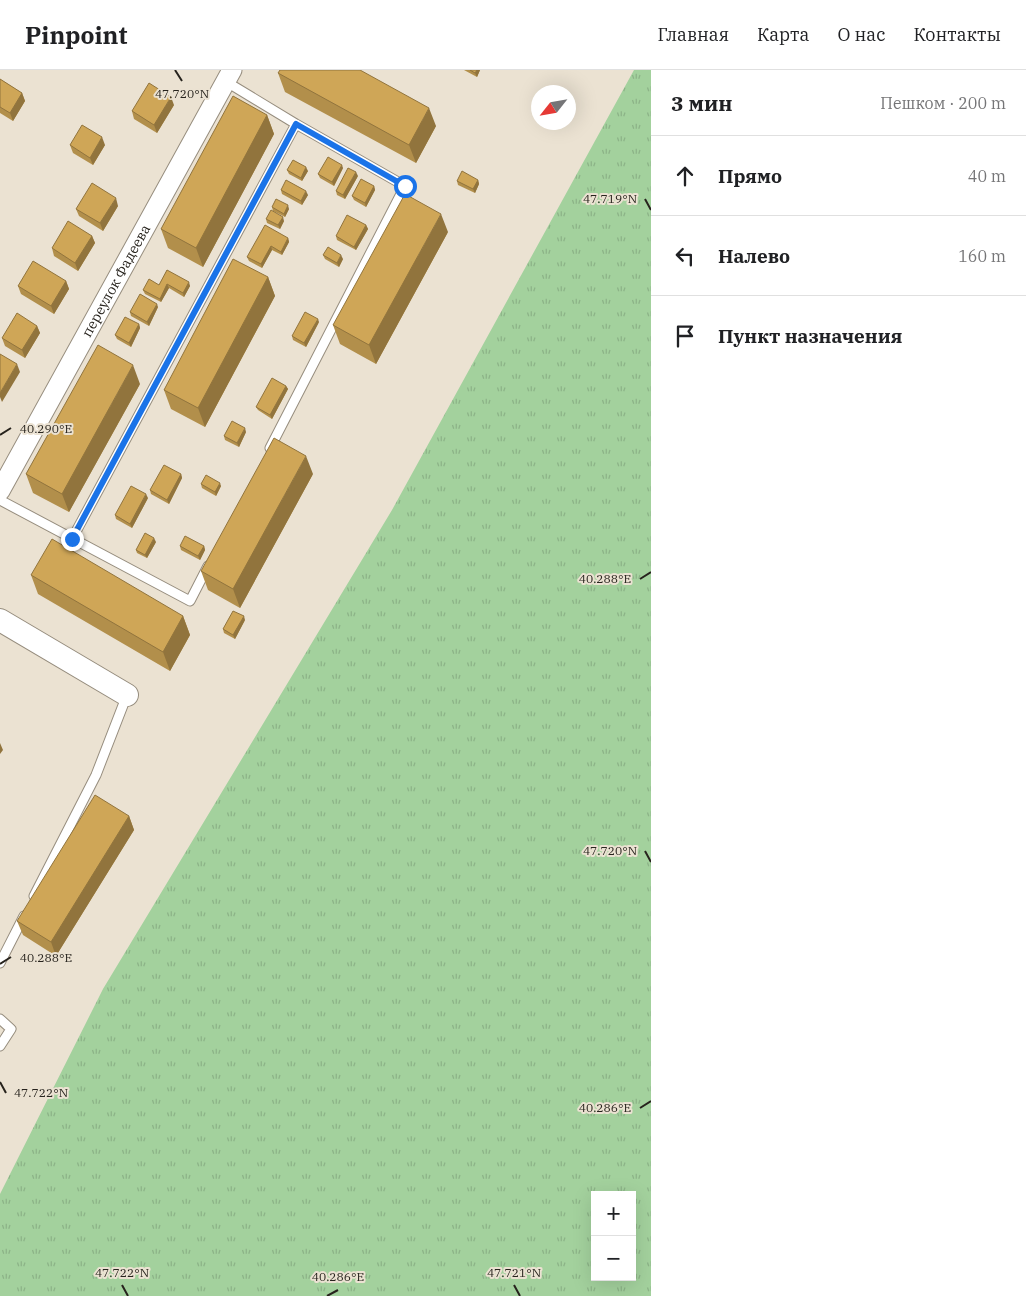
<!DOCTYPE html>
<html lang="ru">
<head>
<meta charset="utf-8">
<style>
  :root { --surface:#fff; --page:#f2f2f2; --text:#202124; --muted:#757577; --line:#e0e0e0 }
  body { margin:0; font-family:"IBM Plex Serif",serif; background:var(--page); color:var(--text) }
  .controls { position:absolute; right:15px; bottom:15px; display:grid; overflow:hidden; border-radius:0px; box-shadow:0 5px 20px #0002 }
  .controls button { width:45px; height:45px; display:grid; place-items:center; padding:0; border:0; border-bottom:1px solid var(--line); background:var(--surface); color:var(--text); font:25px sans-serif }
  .compass { position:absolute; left:531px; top:15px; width:45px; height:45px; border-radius:50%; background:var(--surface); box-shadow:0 5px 20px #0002; rotate:239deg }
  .stop { position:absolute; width:15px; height:15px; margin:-11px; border:4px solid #1a73e8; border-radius:50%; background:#fff }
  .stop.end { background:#1a73e8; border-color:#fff; box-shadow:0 1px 5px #0008 }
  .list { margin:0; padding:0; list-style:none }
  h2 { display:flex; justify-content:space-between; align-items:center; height:65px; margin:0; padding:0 20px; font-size:21px }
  h2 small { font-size:16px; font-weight:400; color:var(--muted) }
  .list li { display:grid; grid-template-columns:32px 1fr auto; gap:15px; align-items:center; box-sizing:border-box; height:80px; padding:0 20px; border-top:1px solid var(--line) }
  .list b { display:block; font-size:19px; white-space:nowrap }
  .list em { font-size:16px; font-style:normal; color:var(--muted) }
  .icon { flex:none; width:28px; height:28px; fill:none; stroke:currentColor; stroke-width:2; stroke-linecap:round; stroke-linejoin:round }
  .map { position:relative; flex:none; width:651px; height:1226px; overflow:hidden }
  header { display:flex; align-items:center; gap:30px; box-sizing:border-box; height:70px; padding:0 25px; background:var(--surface); border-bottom:1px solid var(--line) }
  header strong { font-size:24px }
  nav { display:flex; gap:28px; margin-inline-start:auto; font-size:18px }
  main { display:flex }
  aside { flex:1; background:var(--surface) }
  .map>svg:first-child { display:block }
</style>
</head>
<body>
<header>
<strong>Pinpoint</strong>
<nav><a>Главная</a><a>Карта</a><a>О нас</a><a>Контакты</a></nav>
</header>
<main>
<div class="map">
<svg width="651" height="1226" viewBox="0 0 651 1226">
  <defs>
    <pattern id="grass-tufts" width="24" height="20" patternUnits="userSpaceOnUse" patternTransform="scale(1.25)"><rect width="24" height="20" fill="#a3d19d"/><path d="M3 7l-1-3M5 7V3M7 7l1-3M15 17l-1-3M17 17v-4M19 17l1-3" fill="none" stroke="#8cb387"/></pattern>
  </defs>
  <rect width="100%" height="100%" fill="#ebe2d2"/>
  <path fill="url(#grass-tufts)" fill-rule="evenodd" d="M634,0H651V1226H0V1124L103,919L392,440ZM595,1125H632V1207H595Z"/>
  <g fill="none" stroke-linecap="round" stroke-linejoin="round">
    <g stroke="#968d7e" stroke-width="11">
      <path id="service" d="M225,11L296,54L405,116L270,378
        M0,430L190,531L208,496
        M72,469L296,54
        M34,826L96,705L127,625
        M0,893L24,846
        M0,949L11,959L0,976"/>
    </g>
    <g stroke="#968d7e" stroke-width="21">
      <g id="minor">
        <path id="s1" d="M0,421L232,0"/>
      </g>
    </g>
    <g stroke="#968d7e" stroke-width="24">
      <path id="tertiary" d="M0,550L127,625"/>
    </g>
    <use href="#service" stroke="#fff" stroke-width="9"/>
    <use href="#minor" stroke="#fff" stroke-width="19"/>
    <use href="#tertiary" stroke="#fff" stroke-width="22"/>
  </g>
  <path fill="#b28f4b" d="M464,0H480L477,7Z
    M278,3L436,56L416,93L285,22Z
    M0,9L22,23L25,31L13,51L0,43Z
    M174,35L157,63L134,49L132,41Z
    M267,45L274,64L203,197L168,178L161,159Z
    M70,75H105L93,95L73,83Z
    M343,98L334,116L320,108L318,104Z
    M287,100L308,101L302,111L289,104Z
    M358,106L345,129L337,125L336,121Z
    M478,110L479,114L475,123L458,115L457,111Z
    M374,116L375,120L366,137L354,130L352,126Z
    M281,120L308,125L302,135L282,124Z
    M118,136L103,161L79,146L76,139Z
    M272,137L289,139L285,147L273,141Z
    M266,149L284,151L280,159L267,153Z
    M366,155L368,159L356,180L337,170L336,166Z
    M448,162L376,294L340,274L333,255Z
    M92,166L95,173L78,201L54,186L52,178Z
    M288,168L289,172L282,185L272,180L262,198L249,191L247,187Z
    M323,185L343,189L339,197L325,189Z
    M167,200L190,216L184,227L169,218L161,232L145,224L143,220L159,215Z
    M268,207L275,226L205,357L171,339L164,320Z
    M66,211L69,219L54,244L21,224L18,216Z
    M158,237L149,256L131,246L130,242Z
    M319,252L306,277L293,270L292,266Z
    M139,254L140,258L131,277L117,269L115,265Z
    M37,256L40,263L25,288L5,276L2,268Z
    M140,314L69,442L33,423L26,404Z
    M286,316L288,319L272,349L258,340L256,337Z
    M246,362L239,377L225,370L224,366Z
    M181,404L182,408L169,434L151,424L150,420Z
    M313,404L240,538L208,520L201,501Z
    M201,414L221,416L216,426L202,418Z
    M148,428L132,458L116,449L115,445Z
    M156,472L147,488L137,483L136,480Z
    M180,476H204L205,480L200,490L181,480Z
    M31,505L183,546L190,565L170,601L38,524Z
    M245,550L235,569L224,563L223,559Z
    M129,746L134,760L56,886L23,865L17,851Z"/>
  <path fill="#91743d" d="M477,0H480L477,7L475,3Z
    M22,23L25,31L13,51L10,43Z
    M171,27L174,35L157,63L154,55Z
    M429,38L436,56L416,93L409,75Z
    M267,45L274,64L203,197L196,178Z
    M102,67L105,75L93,95L90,88Z
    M342,95L343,98L334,116L332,112Z
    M306,97L308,101L302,111L301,108Z
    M356,102L358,106L345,129L343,125Z
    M478,110L479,114L475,123L473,119Z
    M374,116L375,120L366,137L365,133Z
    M306,121L308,125L302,135L301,131Z
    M116,128L118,136L103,161L100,153Z
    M288,135L289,139L285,147L284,144Z
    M441,144L448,162L376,294L369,275Z
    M283,147L284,151L280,159L278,155Z
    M366,155L368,159L356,180L354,177Z
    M92,166L95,173L78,201L75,193Z
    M288,168L289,172L282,185L281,182Z
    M271,176L272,180L262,198L261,194Z
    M341,185L343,189L339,197L337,193Z
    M268,207L275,226L205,357L198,338Z
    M66,211L69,219L54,244L51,236Z
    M189,212L190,216L184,227L183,223Z
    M167,214L169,218L161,232L160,229Z
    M157,234L158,237L149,256L147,252Z
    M318,249L319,252L306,277L304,273Z
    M139,254L140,258L131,277L129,273Z
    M37,256L40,263L25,288L22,280Z
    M17,294L20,302L2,332L0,327V323Z
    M133,295L140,314L69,442L62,424Z
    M286,316L288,319L272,349L270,345Z
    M245,358L246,362L239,377L237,373Z
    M306,386L313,404L240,538L233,519Z
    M181,404L182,408L169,434L167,430Z
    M220,413L221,416L216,426L215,422Z
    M146,424L148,428L132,458L130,454Z
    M154,468L156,472L147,488L145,485Z
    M204,476L205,480L200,490L198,486Z
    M183,546L190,565L170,601L163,582Z
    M244,546L245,550L235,569L233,565Z
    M0,673L3,680L0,684Z
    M129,746L134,760L56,886L51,872Z"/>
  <path fill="#cfa657" stroke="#91743d" d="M280,0H360L429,38L409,75L278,3Z
    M470,0H477L475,3Z
    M0,9L22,23L10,43L0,37Z
    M149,13L171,27L154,55L132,41Z
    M233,26L267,45L196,178L161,159Z
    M82,55L102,67L90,88L70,75Z
    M328,87L342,95L332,112L318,104Z
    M293,90L306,97L301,108L287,100Z
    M348,98L356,102L343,125L336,121Z
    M462,101L478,110L473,119L457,111Z
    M361,109L374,116L365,133L352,126Z
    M286,110L306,121L301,131L281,120Z
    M92,113L116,128L100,153L76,139Z
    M405,124L441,144L369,275L333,255Z
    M276,129L288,135L284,144L272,137Z
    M271,140L283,147L278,155L266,149Z
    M347,145L366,155L354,177L336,166Z
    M68,151L92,166L75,193L52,178Z
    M265,155L288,168L281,182L271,176L261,194L247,187Z
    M328,177L341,185L337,193L323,185Z
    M233,189L268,207L198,338L164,320Z
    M33,191L66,211L51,236L18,216Z
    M167,200L189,212L183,223L167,214L160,229L143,220L149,209L159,215Z
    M140,224L157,234L147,252L130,242Z
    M305,242L318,249L304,273L292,266Z
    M17,243L37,256L22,280L2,268Z
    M125,247L139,254L129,273L115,265Z
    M98,275L133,295L62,424L26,404Z
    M0,284L17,294L0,323Z
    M272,308L286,316L270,345L256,337Z
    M232,351L245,358L237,373L224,366Z
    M274,368L306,386L233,519L201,501Z
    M164,395L181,404L167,430L150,420Z
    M206,405L220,413L215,422L201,414Z
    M131,416L146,424L130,454L115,445Z
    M145,463L154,468L145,485L136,480Z
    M185,466L204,476L198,486L180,476Z
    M52,469L183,546L163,582L31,505Z
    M233,541L244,546L233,565L223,559Z
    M95,725L129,746L51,872L17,851Z"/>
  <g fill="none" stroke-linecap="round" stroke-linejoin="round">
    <path stroke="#1a73e8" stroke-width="6" d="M72,469L296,54L405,116"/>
  </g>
  <path fill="none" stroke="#27231d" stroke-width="2" d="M175,0L182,11M645,129L651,140M0,365L11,358M640,509L651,502M645,781L651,792M0,894L11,887M0,1012L6,1023M640,1038L651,1031M122,1215L128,1226M514,1215L520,1226M327,1226L338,1220"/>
  <g text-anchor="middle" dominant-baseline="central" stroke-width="4" stroke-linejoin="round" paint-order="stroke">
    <g font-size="14" fill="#27231d" stroke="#ebe2d2">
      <text stroke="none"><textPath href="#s1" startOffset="240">переулок Фадеева</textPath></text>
    </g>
  </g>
  <g font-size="12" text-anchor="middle" fill="#27231d" stroke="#ebe2d2" stroke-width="4" stroke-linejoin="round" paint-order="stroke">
    <text x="182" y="28">47.720°N</text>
    <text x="610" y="133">47.719°N</text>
    <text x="46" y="363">40.290°E</text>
    <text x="605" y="513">40.288°E</text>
    <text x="610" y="785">47.720°N</text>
    <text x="46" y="892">40.288°E</text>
    <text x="41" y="1027">47.722°N</text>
    <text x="605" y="1042">40.286°E</text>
    <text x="122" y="1207">47.722°N</text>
    <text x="514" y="1207">47.721°N</text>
    <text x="338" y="1211">40.286°E</text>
  </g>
</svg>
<div class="controls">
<button>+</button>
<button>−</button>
</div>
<svg class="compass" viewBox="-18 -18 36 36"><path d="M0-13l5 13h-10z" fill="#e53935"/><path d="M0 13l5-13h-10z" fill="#757577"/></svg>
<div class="stop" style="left:405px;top:116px"></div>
<div class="stop end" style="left:72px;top:469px"></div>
</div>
<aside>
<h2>3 мин<small>Пешком · 200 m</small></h2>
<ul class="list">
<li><svg class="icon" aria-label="ahead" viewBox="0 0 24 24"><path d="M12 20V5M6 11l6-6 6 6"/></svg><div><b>Прямо</b></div><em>40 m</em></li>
<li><svg class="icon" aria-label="left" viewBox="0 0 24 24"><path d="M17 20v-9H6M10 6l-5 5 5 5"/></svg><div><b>Налево</b></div><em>160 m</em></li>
<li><svg class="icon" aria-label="arrive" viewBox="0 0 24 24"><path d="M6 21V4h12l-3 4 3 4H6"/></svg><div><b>Пункт назначения</b></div></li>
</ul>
</aside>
</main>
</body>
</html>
